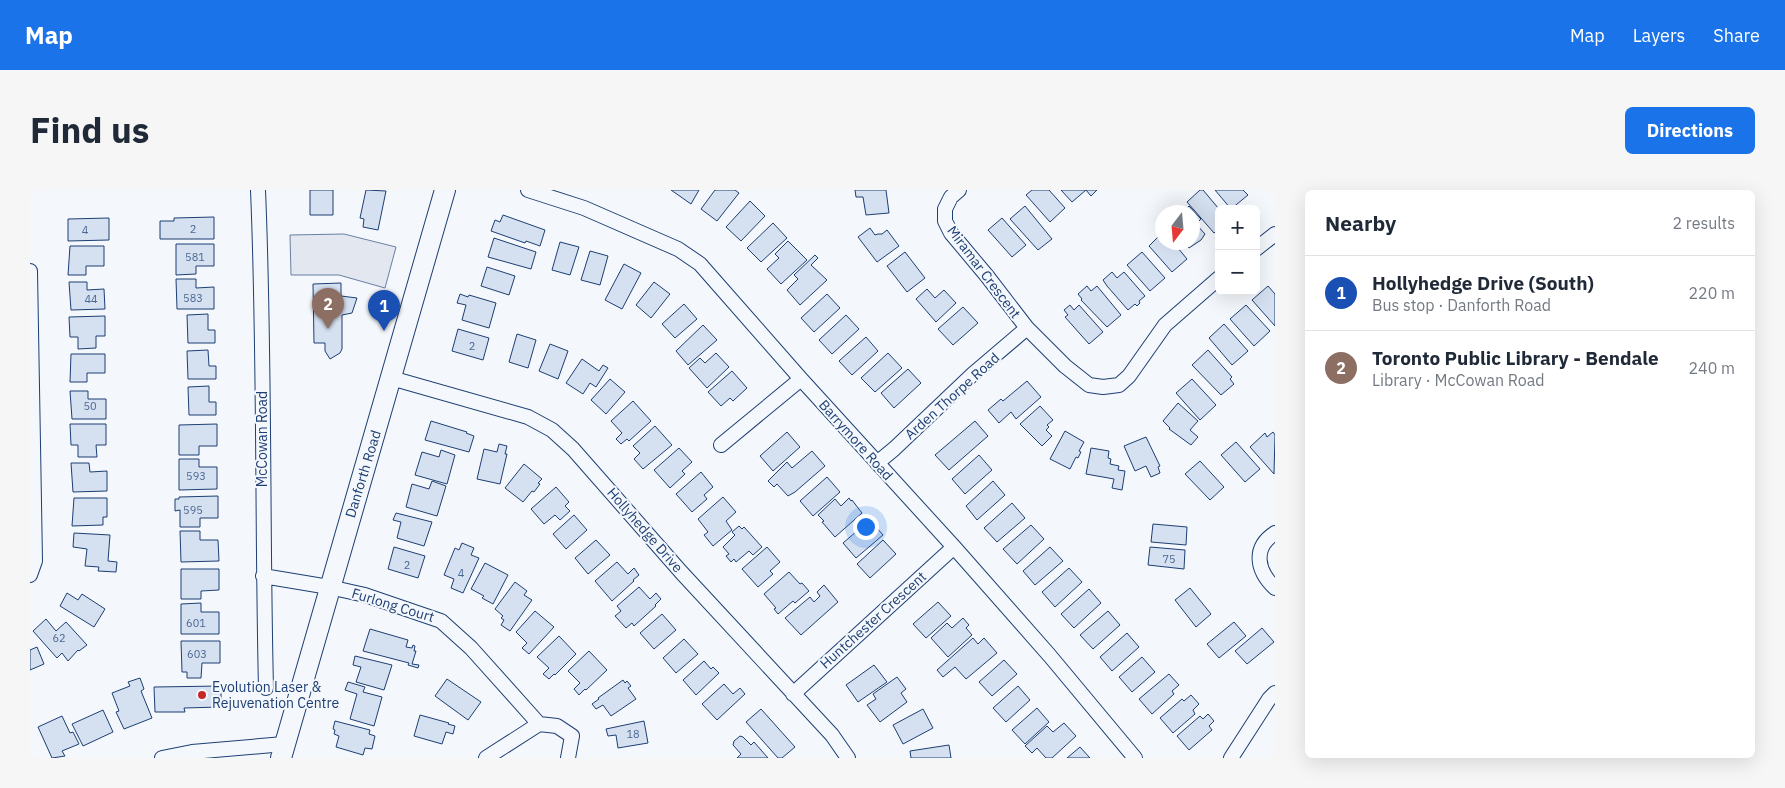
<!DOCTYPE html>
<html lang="en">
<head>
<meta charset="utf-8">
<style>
  :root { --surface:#fff; --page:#f6f6f7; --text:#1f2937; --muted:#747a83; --line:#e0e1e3; --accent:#1a73e8 }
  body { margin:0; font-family:"IBM Plex Sans",sans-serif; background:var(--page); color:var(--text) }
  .controls { position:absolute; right:15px; top:15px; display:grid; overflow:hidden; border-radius:8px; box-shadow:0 5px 20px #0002 }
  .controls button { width:45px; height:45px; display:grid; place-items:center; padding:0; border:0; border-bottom:1px solid var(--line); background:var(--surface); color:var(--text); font:25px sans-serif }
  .compass { position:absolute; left:1125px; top:15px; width:45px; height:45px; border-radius:50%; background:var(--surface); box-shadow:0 5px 20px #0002; rotate:196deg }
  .you { position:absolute; left:835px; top:336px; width:18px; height:18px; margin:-12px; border:4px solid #fff; border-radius:50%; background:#1a73e8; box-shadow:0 0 0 8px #1a73e833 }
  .badge { display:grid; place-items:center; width:32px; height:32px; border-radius:50%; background:var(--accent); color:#fff; font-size:16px; font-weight:700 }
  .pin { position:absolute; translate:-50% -41px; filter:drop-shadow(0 1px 2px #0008) }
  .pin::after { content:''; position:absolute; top:26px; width:18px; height:15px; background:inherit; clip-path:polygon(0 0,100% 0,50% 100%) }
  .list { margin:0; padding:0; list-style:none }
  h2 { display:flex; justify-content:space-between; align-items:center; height:65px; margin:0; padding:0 20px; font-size:21px }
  h2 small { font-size:16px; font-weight:400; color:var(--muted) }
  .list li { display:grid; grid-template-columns:32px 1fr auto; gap:15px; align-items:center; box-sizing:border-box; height:75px; padding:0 20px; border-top:1px solid var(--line) }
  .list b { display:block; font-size:19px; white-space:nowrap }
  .list p { margin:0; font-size:16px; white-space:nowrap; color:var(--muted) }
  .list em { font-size:16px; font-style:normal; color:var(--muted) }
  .map { position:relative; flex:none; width:1245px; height:568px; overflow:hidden; border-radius:8px }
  header { display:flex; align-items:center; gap:30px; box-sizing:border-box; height:70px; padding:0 25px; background:var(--accent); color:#fff }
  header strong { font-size:24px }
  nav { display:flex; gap:28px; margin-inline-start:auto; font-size:18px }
  .intro { display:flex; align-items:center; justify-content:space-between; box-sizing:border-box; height:120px; padding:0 30px }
  h1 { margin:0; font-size:35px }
  .button { padding:12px 22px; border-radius:8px; background:var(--accent); color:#fff; font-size:18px; font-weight:700 }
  main { display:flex; gap:30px; padding:0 30px }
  aside { flex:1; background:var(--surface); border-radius:8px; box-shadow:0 5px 20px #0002 }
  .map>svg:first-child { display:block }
</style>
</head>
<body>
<header>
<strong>Map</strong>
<nav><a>Map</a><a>Layers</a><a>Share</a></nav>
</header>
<div class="intro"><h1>Find us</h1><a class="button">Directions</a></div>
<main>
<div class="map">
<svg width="1245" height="568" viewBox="0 0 1245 568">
  <rect width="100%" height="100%" fill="#f4f7fb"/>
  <path fill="#e3e8f0" stroke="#687fa3" d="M314,44L366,57L355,98L309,85H261L260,45Z"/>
  <path fill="#d5e0f0" stroke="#1d3f73" d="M280,0H303V25H280Z
    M336,0L356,1L348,40L333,37L334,29L330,28Z
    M641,0H669L661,14Z
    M685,0H705L709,3L687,31L671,19Z
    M825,0H856L859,23L836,25L833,7H826Z
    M1002,0H1019L1035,18L1020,32L996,5Z
    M1031,0H1067L1061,6L1056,0L1042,12Z
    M1170,0H1173L1189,19V39L1184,43L1157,12Z
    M1185,0H1213L1218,5L1201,19Z
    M720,11L735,26L711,51L696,37Z
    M995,16L1022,49L1008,60L980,29Z
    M1159,16L1171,29L1166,34L1175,44L1171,50L1159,58L1154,52H1162V22H1143L1147,19L1150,22L1153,19L1155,20Z
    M473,25L515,40L510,56L496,51L495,53L461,41L465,30L470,32Z
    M184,27V49H130V31H144V28Z
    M79,28V50L38,51V29Z
    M972,28L996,55L982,67L958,40Z
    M743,33L757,48L731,72L717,58Z
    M840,38L845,45L848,44H852L857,40L869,56L847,72L828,47Z
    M1132,43V52H1143L1157,69L1142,82L1119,56Z
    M464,48L506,62L501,79L458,67Z
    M758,51L777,70L751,94L737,79L749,68L745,64Z
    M530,52L549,57L540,85L522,80Z
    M146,54H184V76H166V84L146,85Z
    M40,56H74V76H56V85H38Z
    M560,61L578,66L570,95L551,90Z
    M875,62L895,88L877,102L857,76Z
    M1112,62L1135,88L1120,101L1097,75Z
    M785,65L788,68L781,75L797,90L770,115L757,100L768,89L764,85Z
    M594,74L611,83L592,119L575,110Z
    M457,77L485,86L479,105L451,96Z
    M1082,82L1087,88L1094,82L1115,106L1109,111L1110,113L1107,116L1105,114L1098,120L1077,96L1073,90Z
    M146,89H166V98L184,97V119H147Z
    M39,92H57V100L74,99L75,119L41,120Z
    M624,92L640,104L621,128L606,115Z
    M311,93V106L327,108L322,123L312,125V159L310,163L300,169L295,161V153H284L283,94Z
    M1057,96L1061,101L1067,96L1091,125L1077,137L1051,110L1052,109L1048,104Z
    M1238,96L1245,104V136L1222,110Z
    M897,99L905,108L914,100L926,113L906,132L886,109Z
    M430,104L438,107L439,105L466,113L459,138L432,130L436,115L427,113Z
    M797,104L810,118L784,142L771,128Z
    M654,114L667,129L645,148L632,134Z
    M1040,115L1044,120L1049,115L1073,142L1059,154L1035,127L1038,125L1034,120Z
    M1216,115L1240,141L1224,156L1200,129Z
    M933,117L948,133L923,155L908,139Z
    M178,124V140H185V153H158L157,125Z
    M816,125L829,139L802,164L789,150Z
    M75,126V146H66V158L48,159V147H40L39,127Z
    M1194,134L1218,161L1202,175L1179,148Z
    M673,135L687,150L658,175L646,161Z
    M428,139L459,148L453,170L422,161Z
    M487,144L506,150L498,178L479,172Z
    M836,147L848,161L822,185L809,171Z
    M520,154L538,161L528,189L509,181Z
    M178,160L179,176H186V189H158L157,161Z
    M1178,160L1202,187L1200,189L1204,194L1191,205L1162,175Z
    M686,163L699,177L677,198L659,178L670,168L675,173Z
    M858,163L872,178L845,202L831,188Z
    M41,164H75V183H57V192H40Z
    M552,169L569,181L573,175L578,178L566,197L560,193L553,204L536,193Z
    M878,179L891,193L864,218L851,203Z
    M702,181L717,198L703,211L700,208L691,216L678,202Z
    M580,189L595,202L576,224L561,210Z
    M1162,189L1186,215L1170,230L1146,203Z
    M997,191L1011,207L986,229L981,222L969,233L958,220L971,209L973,211Z
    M179,196V212H186V225H159L158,197Z
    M40,201H58V209H76V229H42Z
    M603,211L621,231L599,251L597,249L591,254L586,249L592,243L581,231Z
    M1148,213L1168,231L1160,240L1168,247L1161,255L1139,239L1140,238L1133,231Z
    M1010,216L1023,230L1017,235L1019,237L1016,240L1022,246L1012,256L990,234Z
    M401,231L437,242L436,243L444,246L439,262L395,250Z
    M945,231L958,246L919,280L905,265Z
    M40,234H76V255H66L67,267H48V255H41Z
    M187,234V256H169V265H149V235Z
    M625,236L642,255L613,279L604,269L610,263L603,256Z
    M1035,241L1054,252L1049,261L1051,262L1048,268L1046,267L1040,279L1020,269Z
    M757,242L770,257L743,281L730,266Z
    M1243,242L1245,245L1244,284L1220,257L1235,243L1237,247Z
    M1116,247L1130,276L1128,277L1130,283L1121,287L1116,276L1105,281L1094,256Z
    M1206,252L1230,279L1215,292L1191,265Z
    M469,254L477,256L475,264H477L470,294L447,289L454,259L467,262Z
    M649,258L662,272L652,281L655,284L640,298L624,280Z
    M1061,258L1079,261L1078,268L1081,269L1080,274L1089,276L1088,280L1095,281L1092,300L1082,298L1084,289L1056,284Z
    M411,260L425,265L417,294L385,285L392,262L409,267Z
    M782,261L795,276L765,302L758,306L747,294L744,297L738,291L757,272L762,278Z
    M949,265L962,280L935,304L922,289Z
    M149,269H169V277H187V299L149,300Z
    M1170,271L1194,297L1180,310L1155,284Z
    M41,273H59L60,282L77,281V301L43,302Z
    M494,274L512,289L508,293L510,294L504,302L502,301L493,312L475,298Z
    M671,282L683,297L674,305L677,309L662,322L646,304Z
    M797,287L810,302L783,326L770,311Z
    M402,291L416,296L407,326L376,317L382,294L399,299Z
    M963,291L975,305L947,330L936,316Z
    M526,297L539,312L535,316L540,321L530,330L525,325L514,334L501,319Z
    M188,306V328H170V337H150V320L145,321V309H149V307Z
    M693,307L706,322L696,331L702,340L683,356L674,345L678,342L668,329Z
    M44,308H77V327H73V335L42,336Z
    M819,308L821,311L822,310L832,323L805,347L792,332L794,331L788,325L805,309L811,316Z
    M982,313L995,328L967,352L954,338Z
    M366,323L402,332L394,356L367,348L371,332L363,330Z
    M544,325L557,340L536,359L523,344Z
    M840,330L853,345L826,368L813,353Z
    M1123,334L1157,337L1156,355L1121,352Z
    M1001,335L1014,349L987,374L973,359Z
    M709,336L712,339L714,337L732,357L723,365L719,361L706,372L704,369L701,372L696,366L699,364L693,357L705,345L702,342Z
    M150,341H170V350H188L189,371L151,372Z
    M44,343L80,345L78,371L87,372L86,382L68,381L69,377L55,376L57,359L43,357Z
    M566,350L580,365L558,384L545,368Z
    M853,350L866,364L840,388L827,374Z
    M432,353L444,358L441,365L449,368L433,403L421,398L424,389L414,385L425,358L429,360Z
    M364,357L395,366L388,388L358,379Z
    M737,357L750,372L740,381L743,384L728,397L712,379Z
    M1020,357L1033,371L1005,395L993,381Z
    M1120,357L1155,360L1154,379L1118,375Z
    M587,372L598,384L604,378L609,385L603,390L604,391L582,411L565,391Z
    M455,373L478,385L463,414L452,408L454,406L441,399Z
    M1039,378L1052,392L1025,417L1012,402Z
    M151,379H189V400L171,401V409H151Z
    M759,382L770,394L772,393L779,401L765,413L763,411L748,424L744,419L746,418L734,404Z
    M485,392L497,401L494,405L502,410L480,441L471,435L474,430L471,428L473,426L465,419Z
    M794,395L808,412L771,445L755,428L780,407L784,412L790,406L787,402Z
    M609,397L620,409L626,403L631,409L625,415L626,416L604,436L602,433L596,438L585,426L591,421L587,416Z
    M1160,398L1181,424L1166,437L1145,410Z
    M1059,399L1071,413L1044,438L1031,424Z
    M37,403L48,410L52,404L75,419L64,437L30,416Z
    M908,412L921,426L896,448L883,434Z
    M171,413V422H189V444H151V414Z
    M505,421L524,437L499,464L492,458L497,453L486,442Z
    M1078,421L1090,435L1063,459L1050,445Z
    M632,424L646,440L624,459L610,443Z
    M933,428L939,435L936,438L942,445L918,467L901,448L917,433L922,438Z
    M16,429L26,441L36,432L57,455L49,461L48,460L38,471L32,463L27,468L3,441Z
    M1204,432L1216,446L1189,468L1177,454Z
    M1232,438L1244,452L1217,474L1205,461Z
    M340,439L378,450L376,457L382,458L383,455L385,456L384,461H386L382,474L389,475L388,478L378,475L379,473L333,461Z
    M1097,443L1109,457L1082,481L1070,467Z
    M529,446L546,464L525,485L524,484L519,489L513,484L519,478L507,467Z
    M943,448L948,454L954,448L967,463L936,489L925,477L913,487L907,480Z
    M654,449L668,464L646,483L633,468Z
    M151,451H190V473H172L171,488H157V482H152Z
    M7,457L14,474L0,480V460Z
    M559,461L577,480L556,500L555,499L549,505L544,499L550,493L538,481Z
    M325,466L362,475L354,500L326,492L331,477L323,475Z
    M1112,467L1125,482L1102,502L1089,487Z
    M974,470L987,484L962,506L949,492Z
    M674,471L681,479L683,477L689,483L666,505L653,490Z
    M844,475L857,492L828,512L816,495Z
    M1139,484L1149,495L1142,501L1144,504L1122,524L1109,509Z
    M867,487L876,499L871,503L877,512L850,532L837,515L846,509L843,504Z
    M110,488L114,499L111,501L122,528L94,539L86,522L89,521L82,503L100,496L98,492Z
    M417,489L451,512L438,530L405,506Z
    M593,490L595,493L597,491L601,496L598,498L606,509L581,526L573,515L566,519L562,514L569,509L568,508Z
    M318,492L335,497L333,502L352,507L344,536L320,529L327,504L315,500Z
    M694,494L703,504L710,498L715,504L687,530L672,514Z
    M191,496V517L154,518L155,522H125L124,497Z
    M988,496L1000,510L976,532L963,518Z
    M1161,505L1169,514L1163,520L1165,524L1143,543L1130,528L1152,509L1154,511Z
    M1007,518L1019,532L995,554L982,540Z
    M731,519L765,557L752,568H748L716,532Z
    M893,519L903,538L873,554L863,535Z
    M73,520L83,542L53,556L42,534Z
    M1178,524L1184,531L1179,536L1182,540L1159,560L1147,546L1170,526L1173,529Z
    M390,525L419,533L418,534L425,536L423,544L416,542L412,554L384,546Z
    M32,526L40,543L43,542L49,554L32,561L35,566L22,568L8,537Z
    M305,531L340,540L339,544L345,546L342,559L335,558L333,565L306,557L309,546L304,544L305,540L303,539Z
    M614,531L618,553L588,558L586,545L578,546L576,539Z
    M1034,533L1046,546L1022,568H1016L1007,558L1002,563L995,556L1017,536L1023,542Z
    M710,546L713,547L721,555L724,552L738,568H707L711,564L703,555L704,551Z
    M919,555L921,568H881L880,561Z
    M1050,557L1060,568H1037Z"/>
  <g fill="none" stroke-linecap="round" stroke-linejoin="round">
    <g stroke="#1d3f73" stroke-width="16">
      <path id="street" d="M228,0C235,166 232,332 236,498
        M498,0L554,18L648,59L670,74L771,189L924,357L1020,466L1105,568
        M929,0L921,7L915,19V31L921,43L957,86L997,138L1035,176L1059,195L1073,197L1089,195L1099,186L1135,135L1189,88
        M1226,59L1245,44
        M0,81L5,371L0,385
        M361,188L498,227L522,240L543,259L651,382L802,545L818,568
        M691,255L771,189
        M847,273L864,259L943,184L997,138
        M1245,343C1222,358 1227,381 1245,398
        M233,386L299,397L335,405L411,431L441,458L509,534
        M763,504L924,357
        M132,568L162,562L254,554
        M456,568L509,534L527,536L542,546L538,568
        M1201,568L1239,509L1245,503"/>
    </g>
    <g stroke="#1d3f73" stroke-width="22">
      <path id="secondary" d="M251,568L415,0"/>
    </g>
    <use href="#street" stroke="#f4f7fb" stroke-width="14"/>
    <use href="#secondary" stroke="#f4f7fb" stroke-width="20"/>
  </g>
  <circle fill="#c62828" stroke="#f4f7fb" stroke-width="2" cx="172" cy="505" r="5"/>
  <g text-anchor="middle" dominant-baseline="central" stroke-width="4" stroke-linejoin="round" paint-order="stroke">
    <g font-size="11" fill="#4b6792">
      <text x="163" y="39">2</text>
      <text x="55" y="40">4</text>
      <text x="165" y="67">581</text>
      <text x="163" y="108">583</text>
      <text x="61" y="109">44</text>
      <text x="442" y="156">2</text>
      <text x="60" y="216">50</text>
      <text x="166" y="286">593</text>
      <text x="163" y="320">595</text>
      <text x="1139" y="369">75</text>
      <text x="377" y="375">2</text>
      <text x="431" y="383">4</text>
      <text x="166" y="433">601</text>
      <text x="29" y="448">62</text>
      <text x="167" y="464">603</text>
      <text x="603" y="544">18</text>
    </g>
    <g font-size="14" fill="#1d3f73" stroke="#f4f7fb">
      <text transform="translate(954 82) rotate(53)">Miramar Crescent</text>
      <text transform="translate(922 206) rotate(-42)">Arden Thorpe Road</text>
      <text transform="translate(232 249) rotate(-90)">McCowan Road</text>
      <text transform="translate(826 250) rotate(48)">Barrymore Road</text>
      <text transform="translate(333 284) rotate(-73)">Danforth Road</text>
      <text transform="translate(615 340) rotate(49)">Hollyhedge Drive</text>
      <text transform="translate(363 415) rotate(17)">Furlong Court</text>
      <text transform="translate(843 430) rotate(-42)">Huntchester Crescent</text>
    </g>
    <g font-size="14" fill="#1d3f73" stroke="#f4f7fb" text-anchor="start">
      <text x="182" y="497">Evolution Laser &amp;<tspan x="182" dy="16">Rejuvenation Centre</tspan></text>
    </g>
  </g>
</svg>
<div class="controls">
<button>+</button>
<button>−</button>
</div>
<svg class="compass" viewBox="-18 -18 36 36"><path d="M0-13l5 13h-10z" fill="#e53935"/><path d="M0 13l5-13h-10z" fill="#747a83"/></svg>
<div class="you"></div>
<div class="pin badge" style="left:354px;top:141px;background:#1a4fb4">1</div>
<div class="pin badge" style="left:298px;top:139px;background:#8d6e63">2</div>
</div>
<aside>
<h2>Nearby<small>2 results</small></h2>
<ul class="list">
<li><span class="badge" style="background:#1a4fb4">1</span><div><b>Hollyhedge Drive (South)</b><p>Bus stop · Danforth Road</p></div><em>220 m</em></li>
<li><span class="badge" style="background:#8d6e63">2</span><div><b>Toronto Public Library - Bendale</b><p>Library · McCowan Road</p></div><em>240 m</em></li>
</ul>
</aside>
</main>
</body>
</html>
